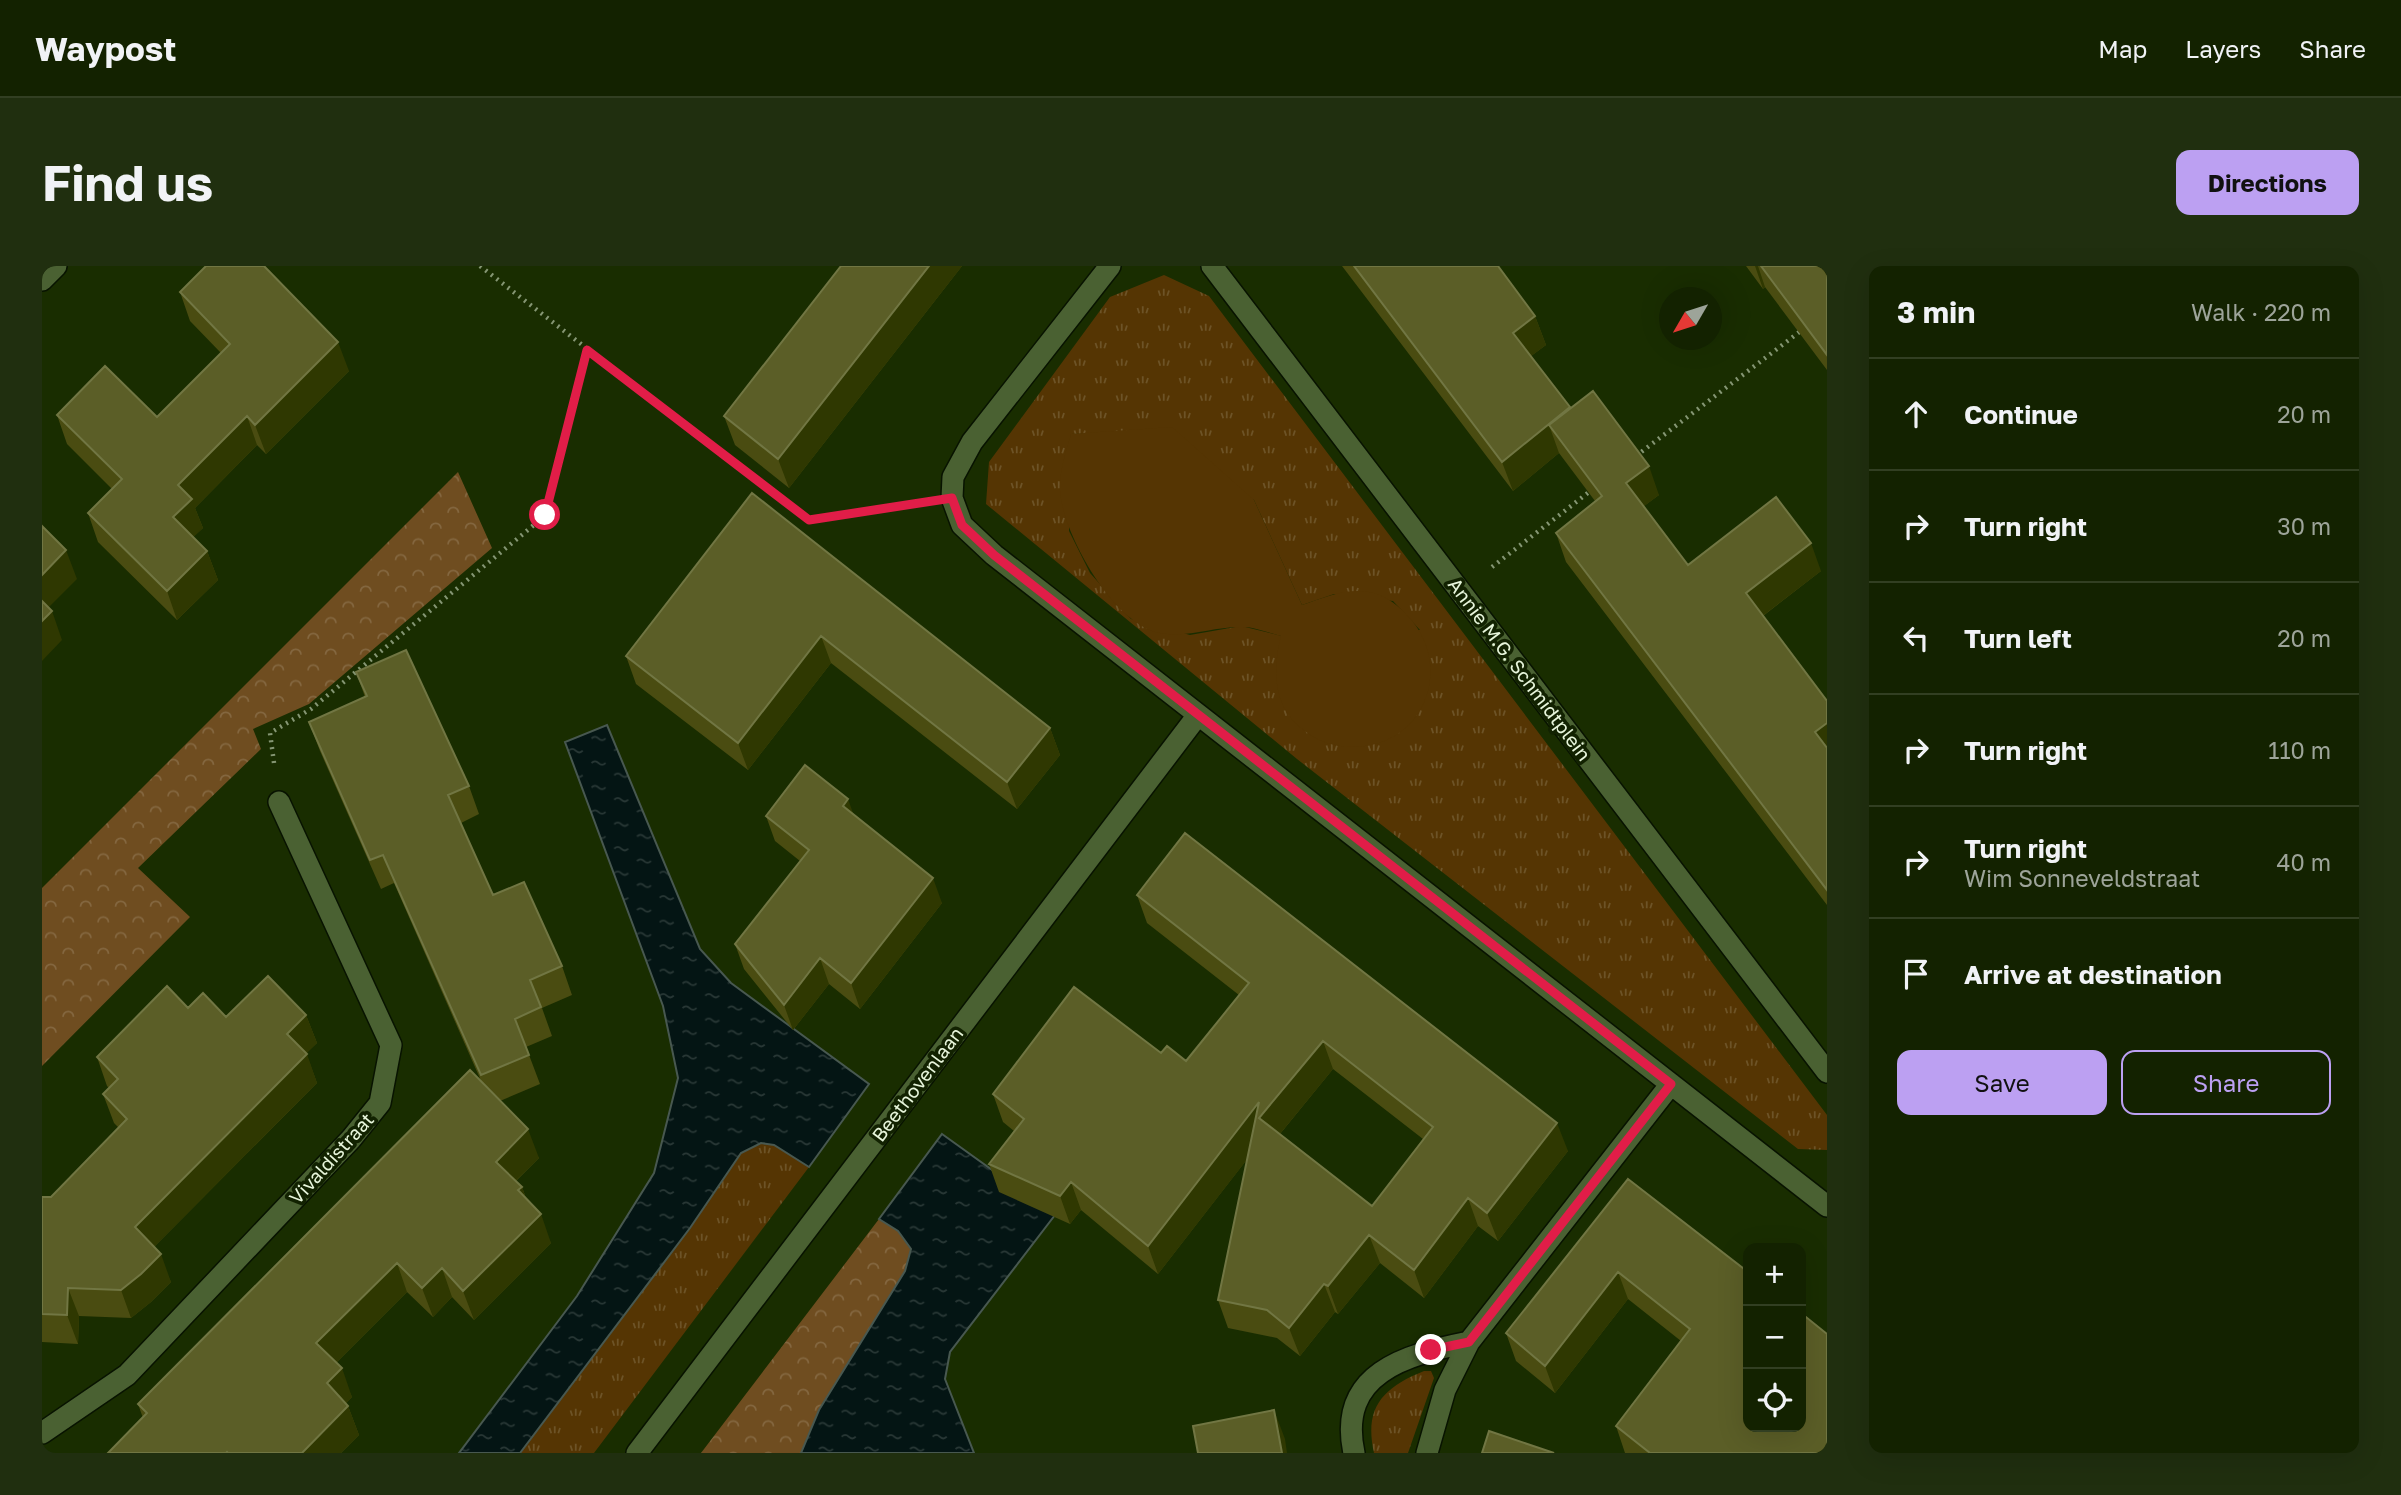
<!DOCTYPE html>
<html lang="en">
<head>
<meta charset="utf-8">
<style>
  :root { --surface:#132200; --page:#202f0f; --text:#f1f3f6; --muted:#9da499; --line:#323f22; --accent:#bca0f2 }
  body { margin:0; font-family:"Golos Text",sans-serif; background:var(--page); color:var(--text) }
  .controls { position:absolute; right:21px; bottom:21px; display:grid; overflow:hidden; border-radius:14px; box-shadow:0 7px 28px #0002 }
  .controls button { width:63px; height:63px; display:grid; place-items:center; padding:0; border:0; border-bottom:2px solid var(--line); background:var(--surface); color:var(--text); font:35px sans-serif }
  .compass { position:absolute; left:1617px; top:21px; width:63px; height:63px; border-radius:50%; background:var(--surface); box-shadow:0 7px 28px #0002; rotate:231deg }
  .stop { position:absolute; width:21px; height:21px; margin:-16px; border:5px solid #e11d48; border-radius:50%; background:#fff }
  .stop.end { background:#e11d48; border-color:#fff; box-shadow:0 2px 7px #0008 }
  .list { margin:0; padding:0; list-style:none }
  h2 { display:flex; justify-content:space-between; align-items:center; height:91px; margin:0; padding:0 28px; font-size:30px }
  h2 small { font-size:23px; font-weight:400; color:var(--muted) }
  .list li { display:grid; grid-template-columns:46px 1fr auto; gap:21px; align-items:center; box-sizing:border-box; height:112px; padding:0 28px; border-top:2px solid var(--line) }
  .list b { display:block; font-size:26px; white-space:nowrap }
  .list p { margin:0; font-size:23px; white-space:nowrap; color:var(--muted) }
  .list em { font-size:23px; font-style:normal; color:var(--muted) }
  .actions { display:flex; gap:14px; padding:21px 28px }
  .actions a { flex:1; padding:16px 0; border:2px solid var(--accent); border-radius:14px; text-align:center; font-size:24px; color:var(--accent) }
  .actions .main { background:var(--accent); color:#111 }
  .icon { flex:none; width:38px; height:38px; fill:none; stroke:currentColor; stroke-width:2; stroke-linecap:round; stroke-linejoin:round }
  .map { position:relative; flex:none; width:1785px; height:1187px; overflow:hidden; border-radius:14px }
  header { display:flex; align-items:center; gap:42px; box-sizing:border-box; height:98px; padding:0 35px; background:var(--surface); border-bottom:2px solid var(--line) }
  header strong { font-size:33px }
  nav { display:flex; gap:38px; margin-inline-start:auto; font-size:24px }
  .intro { display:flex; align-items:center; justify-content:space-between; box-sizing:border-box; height:168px; padding:0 42px }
  h1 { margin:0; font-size:49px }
  .button { padding:18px 32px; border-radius:14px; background:var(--accent); color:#111; font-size:24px; font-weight:700 }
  main { display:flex; gap:42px; padding:0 42px }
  aside { flex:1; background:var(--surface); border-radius:14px; box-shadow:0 7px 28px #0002 }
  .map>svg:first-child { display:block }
</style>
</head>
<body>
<header>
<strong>Waypost</strong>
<nav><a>Map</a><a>Layers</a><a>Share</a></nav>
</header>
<div class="intro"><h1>Find us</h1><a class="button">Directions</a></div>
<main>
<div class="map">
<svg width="1785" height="1187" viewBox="0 0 1785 1187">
  <defs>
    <pattern id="grass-tufts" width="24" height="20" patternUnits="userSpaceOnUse" patternTransform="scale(1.75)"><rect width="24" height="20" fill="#553503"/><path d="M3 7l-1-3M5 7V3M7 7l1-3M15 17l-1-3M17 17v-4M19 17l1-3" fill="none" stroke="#6d5327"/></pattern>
    <pattern id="forest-crowns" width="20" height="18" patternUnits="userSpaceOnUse" patternTransform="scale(1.75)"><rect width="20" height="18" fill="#6f4d20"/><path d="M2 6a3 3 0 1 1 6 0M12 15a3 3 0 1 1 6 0" fill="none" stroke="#846740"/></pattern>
    <pattern id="water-ripples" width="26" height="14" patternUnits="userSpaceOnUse" patternTransform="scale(1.75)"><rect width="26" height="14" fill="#041514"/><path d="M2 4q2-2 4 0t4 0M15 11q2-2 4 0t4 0" fill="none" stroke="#293836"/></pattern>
  </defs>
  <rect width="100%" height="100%" fill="#192d00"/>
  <path fill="url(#grass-tufts)" fill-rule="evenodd" d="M1122,9L1167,30L1785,849V884L1756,883L1255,493L944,238L947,196L1068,31ZM1072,167L1212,234L1260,339L1292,328L1351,335L1378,364L1240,370L1199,360L1148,369L1089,353L1048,307L1027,265L1029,168Z
    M719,877L732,879L767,901L552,1187H478L648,962L699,887Z
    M1382,1105H1389L1392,1112L1366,1187H1332C1322,1142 1340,1122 1382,1105Z"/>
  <path fill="url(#forest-crowns)" d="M416,206L450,282L267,438L211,463L219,483L96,602L148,651L0,800V622Z
    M837,953L856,965L869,984L863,1005L777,1144L759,1187H659Z"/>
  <path fill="#553503" d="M1130,161L1212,234L1260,339C1281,332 1304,322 1327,326C1341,328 1353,337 1363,347C1410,392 1389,471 1323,480C1298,483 1278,478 1259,462C1230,439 1231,401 1239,370C1227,367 1211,360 1198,361C1170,361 1146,372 1118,367C1072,359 1021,269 1018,225C1017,206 1024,186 1029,168Z"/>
  <path fill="url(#water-ripples)" stroke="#485850" stroke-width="2" d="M565,459L658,683L689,717L827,818L767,901L732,879L719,877L699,887L648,962L478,1187H417L535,1030L612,907L636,812L621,740L523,476Z
    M900,868L1013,949L908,1086L903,1113L932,1187H759L777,1144L863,1005L869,983L856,965L837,953Z"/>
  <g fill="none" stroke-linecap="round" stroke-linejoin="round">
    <g stroke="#081300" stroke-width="24">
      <path id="street" d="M1068,0L930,176L911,211L910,232L920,259L952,289L1785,940
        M1170,0L1785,806
        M0,14L14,0
        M0,1167L85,1109L309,873L338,837L349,779L237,536
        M595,1187L1156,449
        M1312,1187C1295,1107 1363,1089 1427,1076
        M1385,1187L1403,1124L1427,1076L1629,818"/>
    </g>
    <path stroke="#859673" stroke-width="4.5" stroke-dasharray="2 5" stroke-linecap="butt" d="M438,0L767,254L871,238
      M1594,190L1760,64
      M1450,301L1551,223
      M232,497L228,467L269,443L504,249L545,84"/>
    <use href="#street" stroke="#4a6132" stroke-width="21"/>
  </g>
  <path fill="#4a4c11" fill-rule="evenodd" d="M799,0H920L747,222L693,179L682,150Z
    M1300,0H1456L1493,50L1504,79L1489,90L1528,143L1617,229L1602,240L1646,299L1779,305L1721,350L1785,435V639L1524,296L1514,267L1553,235L1517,187L1471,225Z
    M1704,0H1785V104L1723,21L1721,23Z
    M138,26L307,105L224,188L215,179L153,242L161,262L151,271L165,285L176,314L135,354L56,276L46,247L70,223L25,178L15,149L115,151L179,87L148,55Z
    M710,227L1008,462L1018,489L975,543L789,397L706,504L594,418L584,390Z
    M314,406L427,520L437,548L419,557L451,629L520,700L530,729L500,742L510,770L484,781L498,818L458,835L497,892L474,915L480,921L484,932L509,977L432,1054L410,1031L391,1051L365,1026L294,1097L310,1131L304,1137L306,1140L317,1169L299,1187H66L101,1152L96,1138L440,817L352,617L339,623L278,485L267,456L323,431Z
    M812,549L900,637L818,743L787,718L751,764L702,703L693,678L758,595L733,575L724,550Z
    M1095,629L1526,885L1456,975L1436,960L1382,1032L1338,997L1296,1048L1293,1046L1258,1090L1235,1072L1186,1062L1176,1034L1206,892L1116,1008L1039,944L1028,958L957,926L947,898L972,865L961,856L951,828L1119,787L1144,795L1197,729L1105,657ZM1291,803L1381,873L1330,940L1238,868Z
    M146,742L184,751L264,749L275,777L264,787L275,817L112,981L129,1016L109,1036L89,1052L37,1050L36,1078L0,1076V931H9L77,862L72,857L61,828L67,822L65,820L55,791Z
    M1586,913L1785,1187H1583L1574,1160L1639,1075L1586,1033L1513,1127L1474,1095L1464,1067Z"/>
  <path fill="#2f3801" d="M887,0H920L747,222L736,193Z
    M1713,0H1716L1723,21L1721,23Z
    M1493,50L1504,79L1481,96L1471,67Z
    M296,76L307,105L224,188L213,159Z
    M1528,141L1538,170L1507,159L1517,187L1471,225L1460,196Z
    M205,150L215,179L153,242L161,262L142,280L131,251L136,219Z
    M1607,200L1617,229L1594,246L1584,217Z
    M1769,277L1779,305L1714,355L1704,327Z
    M24,284L35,313L0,348V309Z
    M165,285L176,314L135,354L125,325Z
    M10,345L20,374L0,395V355Z
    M779,370L789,397L706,504L696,477Z
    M1785,457V493L1773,466Z
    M1008,462L1018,489L975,543L965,516Z
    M806,533L815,558L801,540Z
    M891,612L900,637L818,743L809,717Z
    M778,692L787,718L751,764L742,739Z
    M264,749L275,777L255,797L245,768Z
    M1281,775L1291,803L1228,880L1224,869L1116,1008L1106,980L1217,836Z
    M265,788L275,817L103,990L93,961Z
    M1515,857L1526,885L1456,975L1445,947Z
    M486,863L497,892L464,924L454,896Z
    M1029,916L1039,944L1028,958L1018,930Z
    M480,921L490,950L476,924Z
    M1426,932L1436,960L1382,1032L1372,1004Z
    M499,948L509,977L432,1054L421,1025Z
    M1327,969L1338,997L1296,1048L1286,1020Z
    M119,988L129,1016L109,1036L89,1052L79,1024Z
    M355,997L365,1026L285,1106L274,1077Z
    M400,1002L410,1031L391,1051L380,1022Z
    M1576,1006L1586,1033L1513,1127L1503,1100Z
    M1282,1018L1293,1046L1258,1090L1247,1062Z
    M26,1022L37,1050L36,1078L25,1049Z
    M300,1102L310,1131L296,1146L285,1117Z
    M306,1140L317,1169L299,1187H260Z
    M1232,1144L1243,1173L1245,1187H1240Z"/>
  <path fill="#5b5e27" stroke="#717643" stroke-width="2" fill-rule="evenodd" d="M164,0H222L296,76L213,159L205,150L136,219L150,233L131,251L165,285L125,325L46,247L80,213L15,149L63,100L115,151L188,78L138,26Z
    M799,0H887L736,193L682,150Z
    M1312,0H1456L1493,50L1471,67L1528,141L1460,196Z
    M1719,0H1785V89Z
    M1551,125L1607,200L1584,217L1646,299L1734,231L1769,277L1704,327L1785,435V457L1773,466L1785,482V624L1514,267L1560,230L1507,159Z
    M710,227L1008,462L965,516L779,370L696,477L584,390Z
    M0,260L24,284L0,309Z
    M0,335L10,345L0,355Z
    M364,384L427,520L406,529L451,629L482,616L520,700L488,714L499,741L473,753L487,789L439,809L341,589L328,594L267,456L325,430L314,406Z
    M763,499L806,533L801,540L891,612L809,717L778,692L742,739L693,678L767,584L724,550Z
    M1143,567L1515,857L1445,947L1426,932L1372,1004L1327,969L1286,1020L1282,1018L1247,1062L1225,1044L1176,1034L1217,836L1106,980L1029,916L1018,930L947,898L982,853L951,828L1032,721L1119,787L1125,780L1144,795L1207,717L1095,629ZM1281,775L1391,861L1330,940L1217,852Z
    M226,710L264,749L245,768L265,788L93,961L119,988L99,1008L79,1024L26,1022L25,1049L0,1048V931H9L85,853L61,828L76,813L55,791L125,720L146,742L161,727L184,751Z
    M428,804L486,863L454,896L480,921L476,924L499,948L421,1025L400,1002L380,1022L355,997L274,1077L300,1102L285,1117L306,1140L260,1187H186L185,1186L184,1187H66L105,1147L96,1138Z
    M1586,913L1706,1006V1161H1759V1047L1785,1068V1187H1608L1574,1160L1648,1063L1576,1006L1503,1100L1464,1067Z
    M1232,1144L1240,1187H1156L1151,1160Z
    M1447,1165L1512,1187H1440Z"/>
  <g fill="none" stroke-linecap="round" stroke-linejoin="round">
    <path stroke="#e11d48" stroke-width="9" d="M503,249L545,84L767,254L910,232L920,259L952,289L1629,818L1427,1076L1389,1084"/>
  </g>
  <g text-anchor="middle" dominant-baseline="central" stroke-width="7" stroke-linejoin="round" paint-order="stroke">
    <g font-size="19" fill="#e7f5db" stroke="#122201">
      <text transform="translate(1478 403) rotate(53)">Annie M.G. Schmidtplein</text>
      <text transform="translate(875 818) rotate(-53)">Beethovenlaan</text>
      <text transform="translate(289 892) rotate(-48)">Vivaldistraat</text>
    </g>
  </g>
</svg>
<div class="controls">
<button>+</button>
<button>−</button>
<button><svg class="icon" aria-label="locate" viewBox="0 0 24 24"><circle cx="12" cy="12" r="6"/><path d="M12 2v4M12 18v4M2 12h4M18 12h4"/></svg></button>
</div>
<svg class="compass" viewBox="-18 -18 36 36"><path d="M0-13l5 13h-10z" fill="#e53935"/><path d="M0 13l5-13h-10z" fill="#9da499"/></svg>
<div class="stop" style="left:503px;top:249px"></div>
<div class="stop end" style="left:1389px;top:1084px"></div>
</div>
<aside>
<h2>3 min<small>Walk · 220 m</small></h2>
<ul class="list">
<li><svg class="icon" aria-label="ahead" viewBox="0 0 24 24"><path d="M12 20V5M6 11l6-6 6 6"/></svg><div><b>Continue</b></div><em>20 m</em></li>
<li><svg class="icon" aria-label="right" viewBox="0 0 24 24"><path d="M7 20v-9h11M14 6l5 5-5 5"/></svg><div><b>Turn right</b></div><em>30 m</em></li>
<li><svg class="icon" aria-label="left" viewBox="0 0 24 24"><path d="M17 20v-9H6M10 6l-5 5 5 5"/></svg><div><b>Turn left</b></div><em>20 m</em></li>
<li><svg class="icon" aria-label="right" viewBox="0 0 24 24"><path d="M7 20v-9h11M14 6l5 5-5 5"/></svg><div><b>Turn right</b></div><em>110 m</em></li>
<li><svg class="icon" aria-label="right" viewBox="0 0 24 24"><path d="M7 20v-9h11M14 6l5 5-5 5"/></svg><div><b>Turn right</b><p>Wim Sonneveldstraat</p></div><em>40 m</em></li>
<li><svg class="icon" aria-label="arrive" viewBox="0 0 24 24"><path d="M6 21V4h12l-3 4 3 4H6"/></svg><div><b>Arrive at destination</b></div></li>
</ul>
<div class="actions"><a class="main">Save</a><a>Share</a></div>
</aside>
</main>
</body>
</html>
